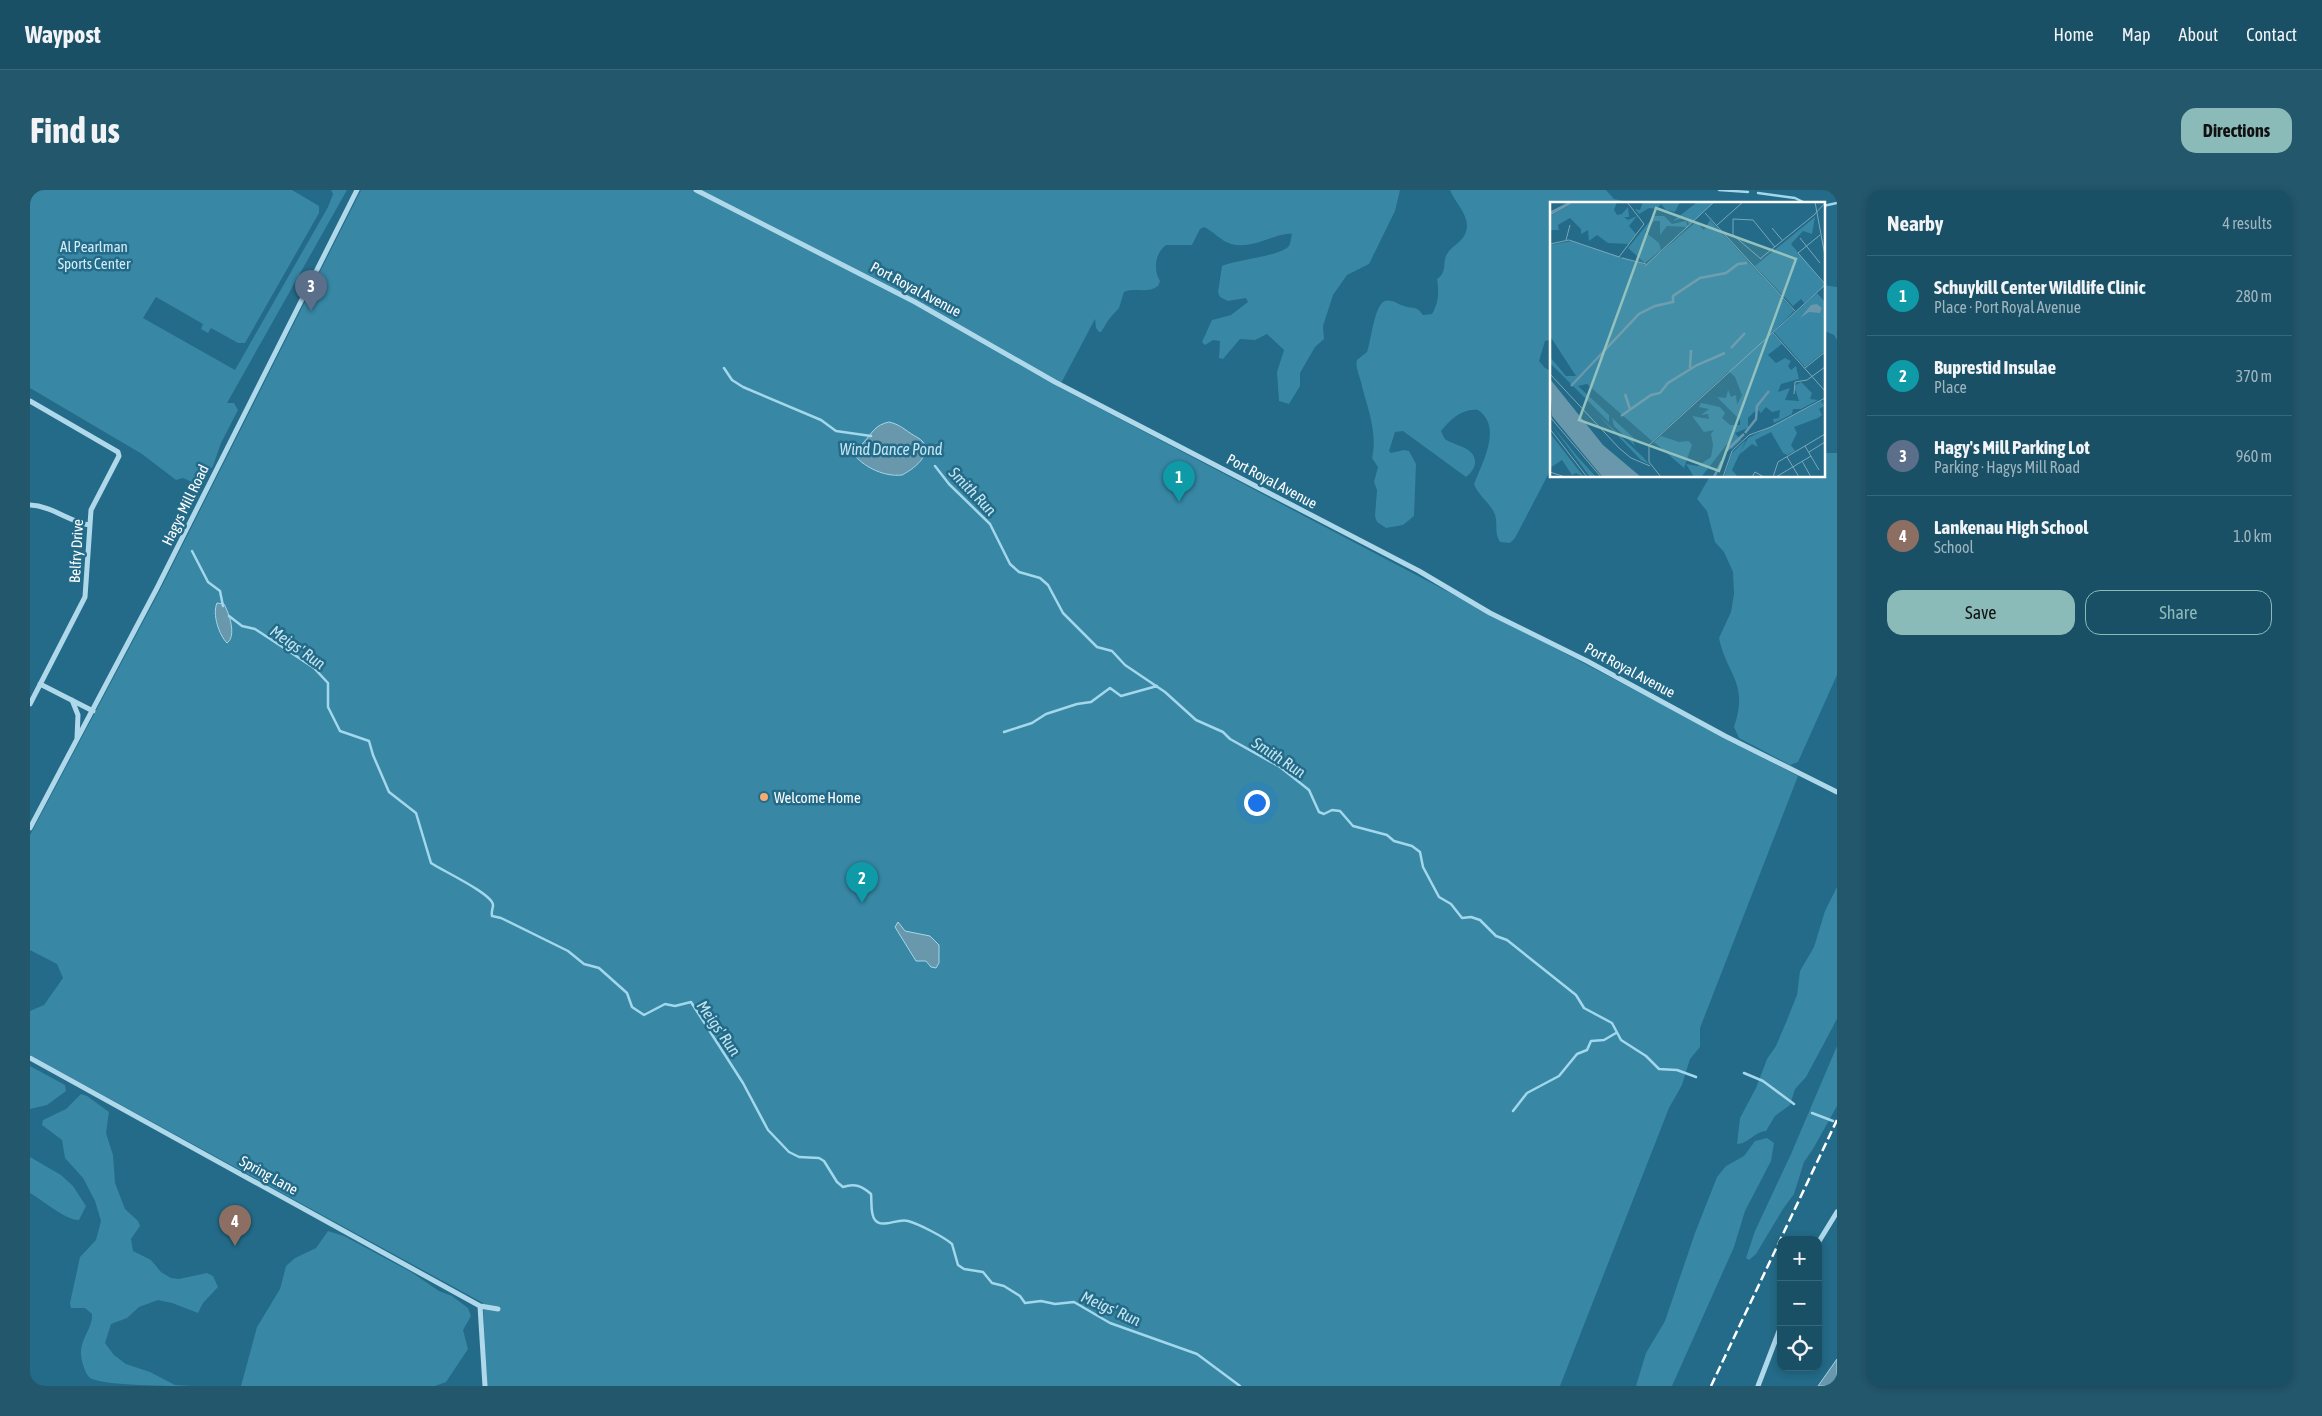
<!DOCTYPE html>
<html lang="en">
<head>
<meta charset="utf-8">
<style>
  :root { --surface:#1a5066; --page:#23576c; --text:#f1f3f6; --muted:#9fb5bf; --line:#38677a; --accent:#8bbbb9 }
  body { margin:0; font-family:"Asap Condensed",sans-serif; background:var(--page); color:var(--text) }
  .controls { position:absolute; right:15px; bottom:15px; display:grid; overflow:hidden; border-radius:10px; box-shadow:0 2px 8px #0003 }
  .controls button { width:45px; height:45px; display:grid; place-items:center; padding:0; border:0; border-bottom:1px solid var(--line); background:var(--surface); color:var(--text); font:25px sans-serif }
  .you { position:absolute; left:1226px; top:612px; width:18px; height:18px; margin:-12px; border:4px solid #fff; border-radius:50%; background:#1a73e8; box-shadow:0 0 0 8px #1a73e833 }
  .badge { display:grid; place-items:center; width:32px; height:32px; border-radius:50%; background:var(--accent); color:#fff; font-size:16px; font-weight:700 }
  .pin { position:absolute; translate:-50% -41px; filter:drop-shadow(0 1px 2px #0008) }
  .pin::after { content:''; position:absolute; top:26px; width:18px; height:15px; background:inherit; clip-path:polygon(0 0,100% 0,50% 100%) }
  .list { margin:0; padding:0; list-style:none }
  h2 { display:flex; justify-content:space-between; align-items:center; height:65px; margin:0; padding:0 20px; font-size:21px }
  h2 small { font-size:16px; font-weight:400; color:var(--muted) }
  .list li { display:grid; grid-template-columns:32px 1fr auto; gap:15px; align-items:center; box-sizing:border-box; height:80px; padding:0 20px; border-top:1px solid var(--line) }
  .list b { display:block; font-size:19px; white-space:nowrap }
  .list p { margin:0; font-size:16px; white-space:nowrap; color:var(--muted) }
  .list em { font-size:16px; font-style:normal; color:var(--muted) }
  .actions { display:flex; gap:10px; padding:15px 20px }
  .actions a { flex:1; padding:11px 0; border:1px solid var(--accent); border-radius:15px; text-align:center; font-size:18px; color:var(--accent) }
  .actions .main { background:var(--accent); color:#111 }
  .icon { flex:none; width:28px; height:28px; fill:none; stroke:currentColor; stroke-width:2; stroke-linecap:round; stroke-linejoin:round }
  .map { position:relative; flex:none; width:1807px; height:1196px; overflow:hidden; border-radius:15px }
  header { display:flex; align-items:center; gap:30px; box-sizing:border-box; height:70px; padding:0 25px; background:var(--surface); border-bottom:1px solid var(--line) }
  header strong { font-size:24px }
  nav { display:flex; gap:28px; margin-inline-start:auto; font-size:18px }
  .intro { display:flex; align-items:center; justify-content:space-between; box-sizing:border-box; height:120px; padding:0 30px }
  h1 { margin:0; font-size:35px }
  .button { padding:12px 22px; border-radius:15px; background:var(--accent); color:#111; font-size:18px; font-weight:700 }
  main { display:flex; gap:30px; padding:0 30px }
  aside { flex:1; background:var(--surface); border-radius:15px; box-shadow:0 2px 8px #0003 }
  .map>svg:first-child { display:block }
</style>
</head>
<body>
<header>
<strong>Waypost</strong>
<nav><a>Home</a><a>Map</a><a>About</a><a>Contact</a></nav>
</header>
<div class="intro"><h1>Find us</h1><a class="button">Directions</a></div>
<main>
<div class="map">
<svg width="1807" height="1196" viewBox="0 0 1807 1196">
  <rect width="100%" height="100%" fill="#236b88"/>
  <path fill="#3787a5" d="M0,0H262L289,16V23L215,153H208L181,138L178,143L171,139L173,134L126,107L113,128L205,180L298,17L303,4L301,0H317L197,213H204L208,220L191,253L183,276L170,292L164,293L153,288L146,290L112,264L0,198Z
    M331,0H1370L1365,21L1339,74L1317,85L1303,105L1293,136L1294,149L1285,157L1270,183V196L1259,214L1249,211L1247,182L1254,160L1237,144L1225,150L1210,149L1193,169L1189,168L1190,151L1183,150L1175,155L1172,152L1182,130L1201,125L1218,112L1216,108L1198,111L1190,107L1188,102L1192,76C1205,70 1251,66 1259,56C1261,52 1261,48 1262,44C1248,41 1225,60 1201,54C1191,51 1183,41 1174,37L1170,39L1162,55H1136C1125,63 1123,80 1130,91L1128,96C1117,104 1105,97 1094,102L1089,118L1079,129L1071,142H1069L1066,138L1065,129L1029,197L1768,586L1670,838V857L1660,869L1652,895L1639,918L1530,1196H457L453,1113L0,865V821L14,815L33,788L27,774L0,760V645L130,400Z
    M1420,0H1576L1584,9L1608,14H1521V150L1515,151L1509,171L1515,178L1521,181V279L1485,348L1480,353L1470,352C1464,342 1468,335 1465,325C1461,313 1448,306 1444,294C1452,273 1473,237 1448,220C1432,218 1420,230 1411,241C1412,243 1414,248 1415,249C1424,256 1447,257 1445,274C1444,279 1440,284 1436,287L1373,241L1365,242L1359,261L1361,263L1374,260L1379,261L1386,274L1384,326L1373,335L1356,338L1347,332L1345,326L1347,300L1344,292L1348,277L1342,268C1348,241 1337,218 1331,192C1329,185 1325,177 1327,170L1337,162C1341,152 1344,115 1355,111C1362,109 1367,114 1374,116C1384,119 1387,116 1393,125L1402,124C1409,112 1409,102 1407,89C1418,82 1412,72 1417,64C1421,57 1430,53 1434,46C1444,29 1426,15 1420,0Z
    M1793,95L1807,97V150L1804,145L1793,140Z
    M1793,263H1807V485L1768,572L1760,575L1709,548L1704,537C1719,492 1697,486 1689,448L1701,422L1704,404L1703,382L1694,362L1685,352L1677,321L1667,309L1680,286H1793Z
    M1807,697V829L1776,887L1765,899L1760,915L1745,926L1736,941C1724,942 1718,954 1707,954L1710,928L1726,898L1737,869L1746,856L1757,830L1767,805L1770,781L1784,757L1795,721Z
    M1807,856V916L1783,959L1774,972L1764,1004L1753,1019L1726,1064L1719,1070L1716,1068L1725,1041L1761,964Z
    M0,876L35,895L36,901L17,915L0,919Z
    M51,904L57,906L79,922L76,943L83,965L85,993L95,1019L108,1031L110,1036L101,1049L103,1061L121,1070L131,1082L141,1088L149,1089L177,1083L183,1086L188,1097L173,1113L168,1123L142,1113L128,1110L109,1117L97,1128L81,1134L75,1153L84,1165L96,1174L120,1182L145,1195L162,1196C138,1196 77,1196 60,1188C55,1184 51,1170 51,1164C50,1149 63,1138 62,1124L55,1118H41L40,1113L50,1067L66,1050L71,1031L65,1011L53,988L35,968L32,950L12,935L13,930L36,919Z
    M1737,948L1744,953L1741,971L1715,1021L1704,1057L1642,1196H1606L1616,1163L1635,1131L1665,1043L1687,987L1696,976L1714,966L1725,951Z
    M0,967L31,985L43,996L56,1016L49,1030C37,1031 12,1010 0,1003Z
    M298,1041L314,1046L381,1082L409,1101L422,1106L438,1118L441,1126L433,1140L438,1159L416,1192L405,1196H211L227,1137L250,1099L256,1076L265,1068L286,1058Z"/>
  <path fill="#6998ac" stroke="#a3d7eb" d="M859,232C868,234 873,238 880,243C884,246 890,248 893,252C903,265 882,280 872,285C855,287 836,278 825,266C825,259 829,258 834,252C843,242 845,235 859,232Z
    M187,413L194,414C199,423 207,446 197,453C189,445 182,424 187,413Z
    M868,732L875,741L900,746L909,755V773L906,778L901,777L896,771H886L865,737Z
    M1807,1169V1196H1788Z"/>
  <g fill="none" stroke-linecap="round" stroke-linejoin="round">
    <path stroke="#a3d7eb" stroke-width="2.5" d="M1689,0L1718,2
      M1728,3L1765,8L1777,14
      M1793,16L1807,13
      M694,178L702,190L713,197L791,230L806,241L841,246
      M905,276L919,294L960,334L980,374L989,382L1010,388L1018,395L1033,423L1067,457L1082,461L1095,475L1135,502L1166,530L1193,542L1200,549L1250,577L1279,600L1289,622L1294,624L1302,620L1310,621L1323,636L1357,645L1364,651L1382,656L1390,662L1393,677L1409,707L1421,714L1432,728L1441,727L1450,730L1466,746L1477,750L1546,805L1554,818L1582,833L1591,850L1616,866L1629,879L1647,880L1666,887
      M162,361L178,392L190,401L193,416
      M199,426L212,436L225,439L254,458L284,478L298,493V517L310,541L339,551L343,565L359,602L386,623L401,673C411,680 463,704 463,715C463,719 461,721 462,726L471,728L538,761L554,774L569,778L597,803L602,817L614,825L635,814L645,816L661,812L713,893L738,940L759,962L769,967L789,968L794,971L807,992L813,997C825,993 832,996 841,1004C842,1012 840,1024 845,1030C852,1039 867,1028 878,1031C889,1034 914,1047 922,1054L928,1075L934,1079L953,1082L962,1093L974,1096L990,1106L995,1113L1011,1111L1025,1114L1044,1112L1080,1133L1167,1164L1210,1196
      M974,542L1002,533L1016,524L1047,514L1061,512L1080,498L1091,506L1127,496
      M1714,883L1733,891L1764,914
      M1483,921L1497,903L1529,886L1547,864L1557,860L1561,851L1574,850L1586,843
      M1782,923L1803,931"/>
    <path stroke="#afd9ea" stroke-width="5" d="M666,0L885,112L1025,192L1389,381L1460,423L1557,471L1695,546L1807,602
      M0,211L88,262L89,266L61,320L55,407L0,514
      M0,315C22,316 38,331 59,335
      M10,494L63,521
      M42,510L48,525L47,548
      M0,638L127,398L327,0
      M0,868L450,1116L468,1119
      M1788,1053L1807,1022
      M450,1116L455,1196
      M1728,1196L1751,1136"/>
    <path stroke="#fff" stroke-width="2.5" stroke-dasharray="9 4" stroke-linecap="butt" d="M1681,1196L1807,930"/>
  </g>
  <circle fill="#f5ab72" stroke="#236b88" stroke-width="2" cx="734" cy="607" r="5"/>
  <g text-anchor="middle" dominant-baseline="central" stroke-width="5" stroke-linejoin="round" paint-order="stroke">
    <g font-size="15" fill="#d3edf7" stroke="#236b88">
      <text x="64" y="56">Al Pearlman<tspan x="64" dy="17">Sports Center</tspan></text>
    </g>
    <g font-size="15" fill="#fff" stroke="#236b88">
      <text transform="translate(886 99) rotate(28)">Port Royal Avenue</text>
      <text transform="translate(1242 291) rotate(28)">Port Royal Avenue</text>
      <text transform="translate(155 315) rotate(-64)">Hagys Mill Road</text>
      <text transform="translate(46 361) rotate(-87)">Belfry Drive</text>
      <text transform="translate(1600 480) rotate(28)">Port Royal Avenue</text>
      <text transform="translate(239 985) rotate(29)">Spring Lane</text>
    </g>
    <g font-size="15" fill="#fff" stroke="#236b88" text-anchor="start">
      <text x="744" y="607">Welcome Home</text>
    </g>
    <g font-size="16" font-style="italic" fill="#c4e6f3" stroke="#236b88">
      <text x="861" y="259">Wind Dance Pond</text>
      <text transform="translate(943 301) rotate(46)">Smith Run</text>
      <text transform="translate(268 457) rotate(35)">Meigs' Run</text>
      <text transform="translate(1249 567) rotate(33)">Smith Run</text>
      <text transform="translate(689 838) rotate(55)">Meigs' Run</text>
      <text transform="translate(1081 1118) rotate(24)">Meigs' Run</text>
    </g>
  </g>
  <g transform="translate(1520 12)">
    <rect width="275" height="275" fill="#236b88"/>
    <path d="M24,0H67L64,8L67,13L72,12L78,5L79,15H74L78,18L87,14L79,24L86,32L78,42L58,41L47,33L39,39L38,28L31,32V27L20,16L8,23L9,28H0V14ZM93,0H130L125,10L116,8L111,2L107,7L99,6L89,12L85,7L90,8ZM164,0L139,23L136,15L123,19L146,1ZM104,14H114L122,22L136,19L138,25L117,24L110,33V19H104L95,30L109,41L111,48L95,61L78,46ZM265,15L262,32L253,29L241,42L275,83L254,101L251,97L243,104L205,64ZM160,18L244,109L222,131L232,142L218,153L226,161L235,156L241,159L238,164L241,168L246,164L249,177L231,182L228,190L240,186L235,198L249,199L244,184L251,180L262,191L260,197L268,198L251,207H243L242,212L224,221L223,217L229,216L230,208L222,210L216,205L211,211L208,208L204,210L198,216V226L185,231L191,238L182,247L177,242L152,274L144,275L136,262L148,264L161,255L163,243L161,232L164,228L154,230L142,214L159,217L158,212L151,213L159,207L149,205L151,201L170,205L175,211L172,216L180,223H190V218L167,195L176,196L178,188L181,195L186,193L187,203L192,193L185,175L179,169L102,239L37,182L28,184L59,213V220L0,161V155L16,174H26L0,134V43L22,39L96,63L146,20L154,28ZM267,91L275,100V149L255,165L224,130ZM271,199L274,204L269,207L272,213L268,216L244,225L247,231L241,243L245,249L237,253L233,251L221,230L205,238L208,245L202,242L189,253L198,236ZM48,213L93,255L99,262L91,258ZM62,216L87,239L83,238L85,244L64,224ZM0,221L27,254L46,275H40ZM0,231L3,235L34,275L26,271L22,273L12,258L0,266ZM111,234L129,240L139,239L142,243L134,266L104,240ZM196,238L182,268L188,275H174L182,251Z" fill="#3787a5"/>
    <path d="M267,102L272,106L270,111L259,110L250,116L261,103ZM0,177L53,243L91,275H53L50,272L2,214Z" fill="#6998ac"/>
    <path fill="none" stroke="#6998ac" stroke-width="2.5" d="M0,11L19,1M181,146L195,131M140,166L141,148M21,184L89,112L105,104L123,100V94L150,76L176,71L188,62L197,61M75,192L80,207M71,214L101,193L110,191L118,181L147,163L175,151M195,231L206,217L207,204L219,189M176,249L194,232M164,275L172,259"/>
    <path fill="none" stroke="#7ba6b8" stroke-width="1" d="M265,0L275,54M155,11L245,109M0,13L23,0M166,24L193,0M222,26L233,39M270,33L248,51L275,82M250,36L270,61M16,38L20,23M0,42L19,38L69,55L94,22L77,0M225,45L203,18L183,17V33L211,57V56L264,13L275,1M72,56L96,62M95,64L164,0M223,131L275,189M255,166L275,150M0,172L69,246L81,256L100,264M244,192L245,180L257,178L275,165M0,215L51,275M0,227L37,275M255,244L269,268M259,250L275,240M237,255L249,275M252,259L261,275M0,270L15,275M111,275L99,260V243L275,83M173,275L182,249L199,233L221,225L275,196M202,275L205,270L214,275M223,275L228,260L275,232M226,275L261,254"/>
    <path fill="#93c1be" fill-opacity="0.15" stroke="#93c1be" stroke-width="2.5" d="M106,6L246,57L169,269L29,218Z"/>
    <rect width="275" height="275" fill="none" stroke="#fff" stroke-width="2.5"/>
  </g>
</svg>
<div class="controls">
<button>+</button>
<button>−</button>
<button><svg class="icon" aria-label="locate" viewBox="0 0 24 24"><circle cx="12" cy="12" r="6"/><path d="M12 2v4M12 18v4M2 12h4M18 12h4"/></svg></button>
</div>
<div class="you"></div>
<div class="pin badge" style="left:1149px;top:312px;background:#0f9aa8">1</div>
<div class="pin badge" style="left:832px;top:713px;background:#0f9aa8">2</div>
<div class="pin badge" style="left:281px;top:121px;background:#5c6f8a">3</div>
<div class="pin badge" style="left:205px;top:1056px;background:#8d6e63">4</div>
</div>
<aside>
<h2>Nearby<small>4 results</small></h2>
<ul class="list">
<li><span class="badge" style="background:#0f9aa8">1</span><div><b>Schuykill Center Wildlife Clinic</b><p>Place · Port Royal Avenue</p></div><em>280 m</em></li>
<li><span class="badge" style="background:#0f9aa8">2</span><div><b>Buprestid Insulae</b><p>Place</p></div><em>370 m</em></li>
<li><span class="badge" style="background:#5c6f8a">3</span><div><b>Hagy's Mill Parking Lot</b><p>Parking · Hagys Mill Road</p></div><em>960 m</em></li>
<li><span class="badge" style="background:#8d6e63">4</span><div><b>Lankenau High School</b><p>School</p></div><em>1.0 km</em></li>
</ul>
<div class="actions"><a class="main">Save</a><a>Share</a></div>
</aside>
</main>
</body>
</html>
